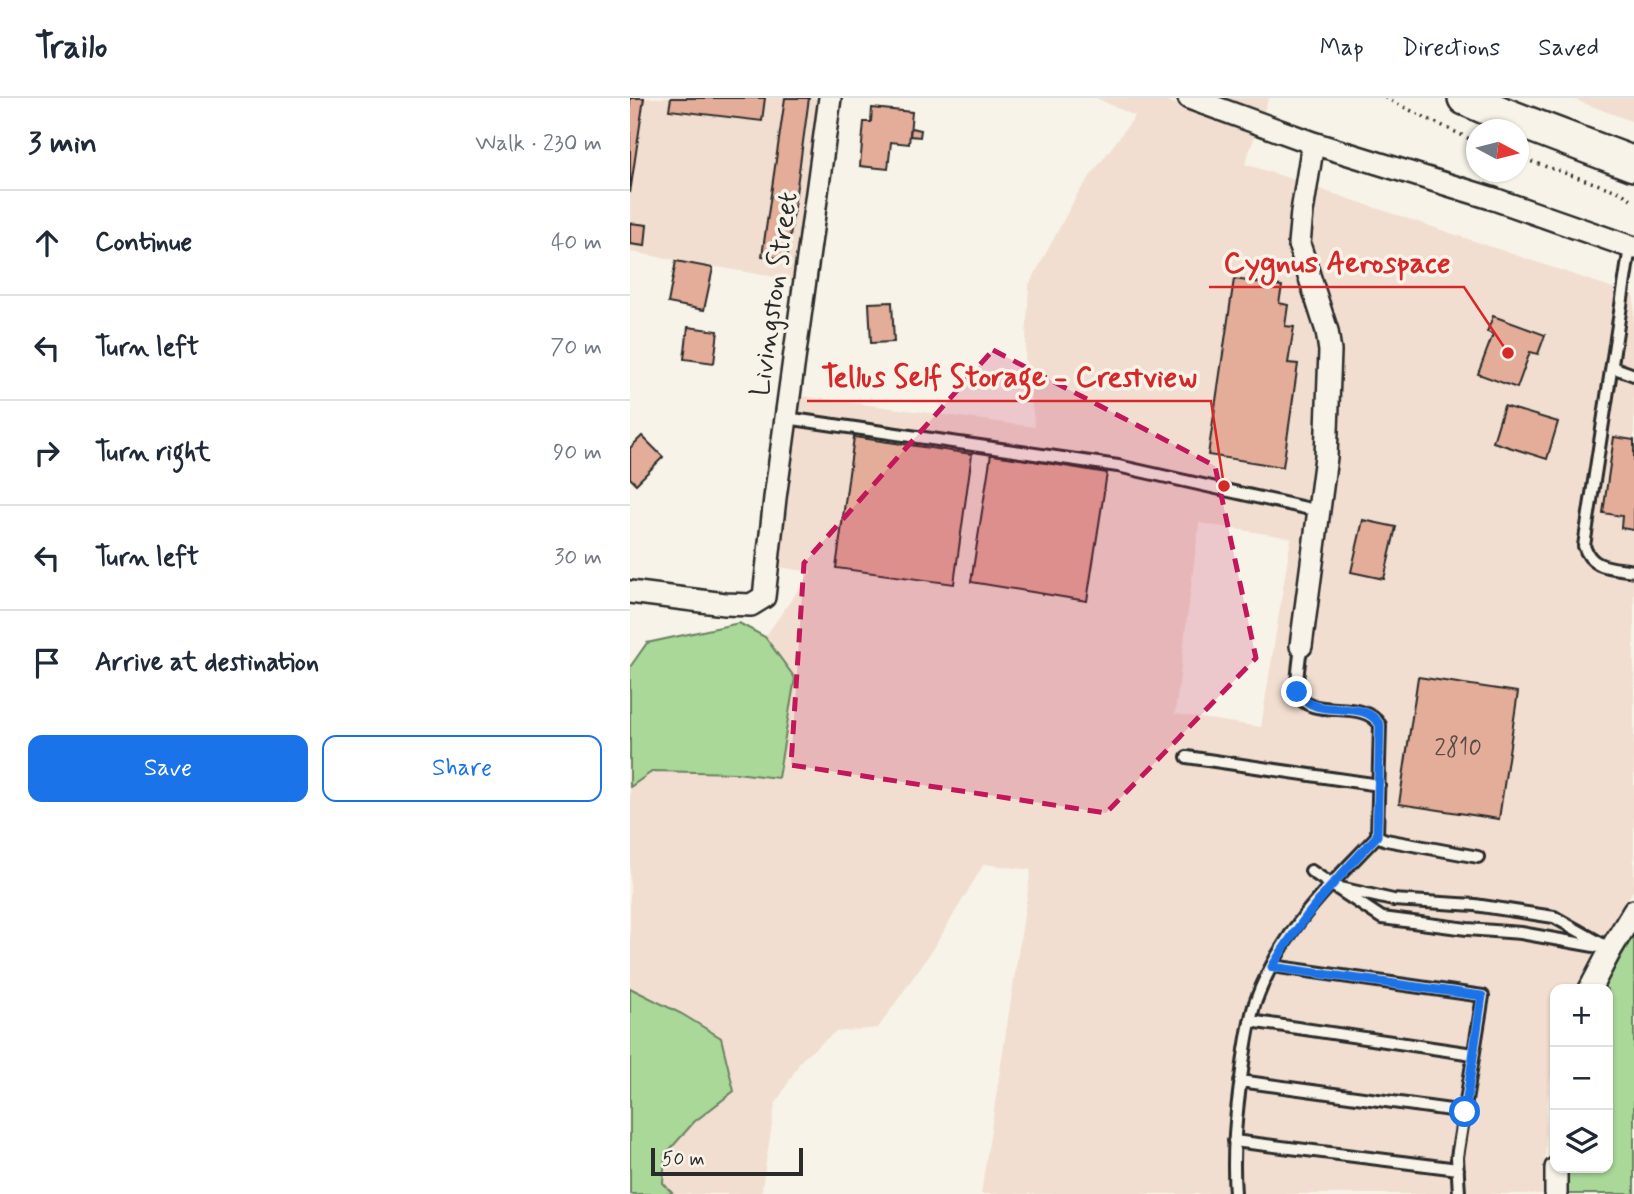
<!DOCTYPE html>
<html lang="en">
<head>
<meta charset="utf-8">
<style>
  :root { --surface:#fff; --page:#f6f6f7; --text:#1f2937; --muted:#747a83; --line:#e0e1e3; --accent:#1a73e8 }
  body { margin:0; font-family:Mynerve,sans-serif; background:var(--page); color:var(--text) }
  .controls { position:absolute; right:21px; bottom:21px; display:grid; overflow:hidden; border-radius:14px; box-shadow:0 2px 5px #0004 }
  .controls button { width:63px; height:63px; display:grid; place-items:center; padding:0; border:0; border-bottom:2px solid var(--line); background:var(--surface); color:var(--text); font:35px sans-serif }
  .compass { position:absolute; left:836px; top:21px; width:63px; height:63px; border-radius:50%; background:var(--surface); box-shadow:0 2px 5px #0004; rotate:97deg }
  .scale { position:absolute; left:21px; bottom:18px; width:152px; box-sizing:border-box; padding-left:7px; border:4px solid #2b2b2b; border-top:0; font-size:19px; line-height:24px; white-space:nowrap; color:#2b2b2b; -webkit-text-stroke:5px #f7f3e8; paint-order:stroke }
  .stop { position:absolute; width:21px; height:21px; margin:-16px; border:5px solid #1a73e8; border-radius:50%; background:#fff }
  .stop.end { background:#1a73e8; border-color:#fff; box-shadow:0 2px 7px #0008 }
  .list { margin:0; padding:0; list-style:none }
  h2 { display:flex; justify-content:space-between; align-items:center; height:91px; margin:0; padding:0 28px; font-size:30px }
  h2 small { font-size:23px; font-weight:400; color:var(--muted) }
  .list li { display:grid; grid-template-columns:46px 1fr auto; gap:21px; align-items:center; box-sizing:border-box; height:105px; padding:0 28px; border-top:2px solid var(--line) }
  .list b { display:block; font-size:26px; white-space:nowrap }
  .list em { font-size:23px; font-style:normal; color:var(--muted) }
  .actions { display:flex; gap:14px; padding:21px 28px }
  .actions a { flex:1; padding:16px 0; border:2px solid var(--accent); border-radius:14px; text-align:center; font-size:24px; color:var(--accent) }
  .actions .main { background:var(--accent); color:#fff }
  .icon { flex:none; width:38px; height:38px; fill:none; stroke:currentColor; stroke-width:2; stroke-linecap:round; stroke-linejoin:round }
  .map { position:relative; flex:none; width:1004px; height:1096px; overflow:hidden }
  header { display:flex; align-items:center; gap:42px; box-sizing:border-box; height:98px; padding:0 35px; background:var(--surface); border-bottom:2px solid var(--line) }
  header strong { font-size:33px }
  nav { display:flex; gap:38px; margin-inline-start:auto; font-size:24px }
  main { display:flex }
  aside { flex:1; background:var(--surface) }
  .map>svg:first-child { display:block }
</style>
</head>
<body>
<header>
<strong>Trailo</strong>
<nav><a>Map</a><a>Directions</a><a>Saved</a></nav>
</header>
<main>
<aside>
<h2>3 min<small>Walk · 230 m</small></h2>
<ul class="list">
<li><svg class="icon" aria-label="ahead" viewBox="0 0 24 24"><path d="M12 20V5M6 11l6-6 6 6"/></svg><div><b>Continue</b></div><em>40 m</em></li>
<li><svg class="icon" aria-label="left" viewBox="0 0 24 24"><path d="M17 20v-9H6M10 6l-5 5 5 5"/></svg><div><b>Turn left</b></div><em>70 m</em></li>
<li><svg class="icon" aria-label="right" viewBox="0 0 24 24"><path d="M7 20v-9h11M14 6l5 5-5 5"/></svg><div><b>Turn right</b></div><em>90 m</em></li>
<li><svg class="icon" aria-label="left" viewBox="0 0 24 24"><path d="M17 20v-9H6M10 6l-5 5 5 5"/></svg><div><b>Turn left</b></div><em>30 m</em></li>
<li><svg class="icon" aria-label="arrive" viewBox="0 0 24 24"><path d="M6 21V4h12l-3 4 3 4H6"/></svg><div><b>Arrive at destination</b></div></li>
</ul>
<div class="actions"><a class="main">Save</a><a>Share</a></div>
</aside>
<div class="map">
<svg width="1004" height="1096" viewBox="0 0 1004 1096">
  <rect width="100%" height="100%" fill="#f7f3e8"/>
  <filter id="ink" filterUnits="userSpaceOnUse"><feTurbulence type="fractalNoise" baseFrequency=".0143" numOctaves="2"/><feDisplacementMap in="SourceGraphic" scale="14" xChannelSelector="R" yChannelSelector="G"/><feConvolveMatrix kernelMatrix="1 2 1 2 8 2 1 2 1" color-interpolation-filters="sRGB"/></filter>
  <g filter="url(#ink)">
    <path fill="#f1ded0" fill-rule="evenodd" d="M0,0H188L163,182L0,154Z
      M466,0H530L626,35L615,66L665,82L658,148L685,235L688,253L684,358L659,557L682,559L708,359L711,252L708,231L681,145L687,90L1004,197V791L970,846L947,891H925V950L916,1011L914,1096H351L401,772L354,766L303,851L248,930L205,934L172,961L145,1007L131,1096H43L33,1085L35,1057L64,1024L104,993L52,916L0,890V689L23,673L106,675L148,680L165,580L135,539L181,474L149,469L171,298L405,329L395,260L399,187L448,95L505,18ZM569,425L661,440L631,629L545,616Z
      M589,0H639L633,16Z
      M940,0H1004V24Z"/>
    <path fill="#a9d898" stroke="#6a8262" stroke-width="2" d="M109,525L135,539L165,580L148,680L106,675L23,673L0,689V569L17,545Z
      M1004,835V1096H937L938,1070H978V891H973Z
      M0,890L52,916L91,940L104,993L64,1024L35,1057L33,1085L43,1096H0Z"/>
    <path fill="#e3ad99" stroke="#2b2b2b" stroke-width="2" d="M0,0H14L0,95Z
      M41,0H135L132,23L39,12Z
      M155,0H179L157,161L132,158Z
      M242,10L282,14L279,46L261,44L258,71L230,68L234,24H241Z
      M281,30L291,32L290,39L280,38Z
      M0,125L17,127L15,148L0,146Z
      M46,163L83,170L74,212L38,205Z
      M604,181L652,188L649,205L658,207L655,228L664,229L658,265L668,266L653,369L578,357Z
      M262,204L264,244L241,245L239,205Z
      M863,218L915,237L908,256L900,254L887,290L848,276L863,236L857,234Z
      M58,229L88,233L84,265L54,261Z
      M874,308L928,324L917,361L863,344Z
      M12,338L33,359L6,386L0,380V350Z
      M224,339L342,356L324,486L206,470Z
      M984,339L1004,342V432L991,430L992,418L973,415Z
      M361,356L477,375L457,503L341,484Z
      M733,422L766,429L754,481L721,474Z
      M788,579L888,594L869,721L769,706Z"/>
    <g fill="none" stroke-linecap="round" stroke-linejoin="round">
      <g stroke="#2b2b2b" stroke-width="16">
        <path id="service" d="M1000,149L954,448C962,472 982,469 1004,473
          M982,269L1004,277
          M156,320L488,368L689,413
          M557,659L749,687
          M747,738L756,742L848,759
          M681,773L752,820L837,831L891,835L981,851
          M710,790L763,802L845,807L924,819L972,846
          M642,868L853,898L827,1059L829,1096
          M620,923L843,956
          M610,983L835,1014
          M604,1043L828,1071
          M605,1096C602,1054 606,1015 612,973C615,951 618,927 625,905C634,880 647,856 662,834C686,799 718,769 747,738L750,627C733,599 680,623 668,596C665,587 670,559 671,548"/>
      </g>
      <g stroke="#2b2b2b" stroke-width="26">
        <path id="minor" d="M559,0L683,45L864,101L1004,150
          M0,494L95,506L121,507L134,499L145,400L200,0
          M671,548L696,359L700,253L697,233L669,146L672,114L683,45
          M960,891L981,851L1004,813
          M926,1096V1070"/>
      </g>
      <g stroke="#2b2b2b" stroke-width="38">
        <path id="primary" d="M835,0L872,16L1004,66"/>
      </g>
      <path stroke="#2b2b2b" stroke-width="3.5" stroke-dasharray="2 5" stroke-linecap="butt" d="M755,0L846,44
        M888,59L990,94L1004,103"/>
      <use href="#service" stroke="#f7f3e8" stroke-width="10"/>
      <use href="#minor" stroke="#f7f3e8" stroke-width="21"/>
      <use href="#primary" stroke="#f7f3e8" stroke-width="33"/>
    </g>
  </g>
  <g fill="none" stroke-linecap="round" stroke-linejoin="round" filter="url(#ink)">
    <path stroke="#1a73e8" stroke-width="9" d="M667,594C688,625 732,597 750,627L747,738C708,779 671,820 642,869L852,898L835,1014"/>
  </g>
  <path fill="#c2185b" fill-opacity="0.2" stroke="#c2185b" stroke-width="5" stroke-dasharray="14 9" stroke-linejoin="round" d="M363,252L585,368L626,560L476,715L161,667L174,465Z"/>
  <g text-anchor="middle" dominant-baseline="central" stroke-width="7" stroke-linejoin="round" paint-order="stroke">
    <g font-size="24" fill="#594c46">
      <text x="828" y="650">2810</text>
    </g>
    <g font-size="28" fill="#2b2b2b" stroke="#f7f3e8">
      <text transform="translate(145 196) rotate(-82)">Livingston Street</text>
    </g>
  </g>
  <path fill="none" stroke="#d62828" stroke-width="2.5" d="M878 255L834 189H579M594 388L581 303H177"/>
  <g fill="#d62828" stroke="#f7f3e8" stroke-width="2.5">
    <circle cx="878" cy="255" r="7"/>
    <circle cx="594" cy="388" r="7"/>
  </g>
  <g font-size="30" text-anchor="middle" font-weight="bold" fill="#d62828" stroke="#f7f3e8" stroke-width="7" stroke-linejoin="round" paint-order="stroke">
    <text x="707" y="174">Cygnus Aerospace</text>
    <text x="379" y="288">Tellus Self Storage - Crestview</text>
  </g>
</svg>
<div class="controls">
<button>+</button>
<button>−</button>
<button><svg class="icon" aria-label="layers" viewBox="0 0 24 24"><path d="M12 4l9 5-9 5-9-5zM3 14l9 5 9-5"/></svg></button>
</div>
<svg class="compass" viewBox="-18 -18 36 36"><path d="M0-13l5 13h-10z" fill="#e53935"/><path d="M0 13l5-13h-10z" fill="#747a83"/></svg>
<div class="scale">50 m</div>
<div class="stop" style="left:835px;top:1014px"></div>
<div class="stop end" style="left:667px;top:594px"></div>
</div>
</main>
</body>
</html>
